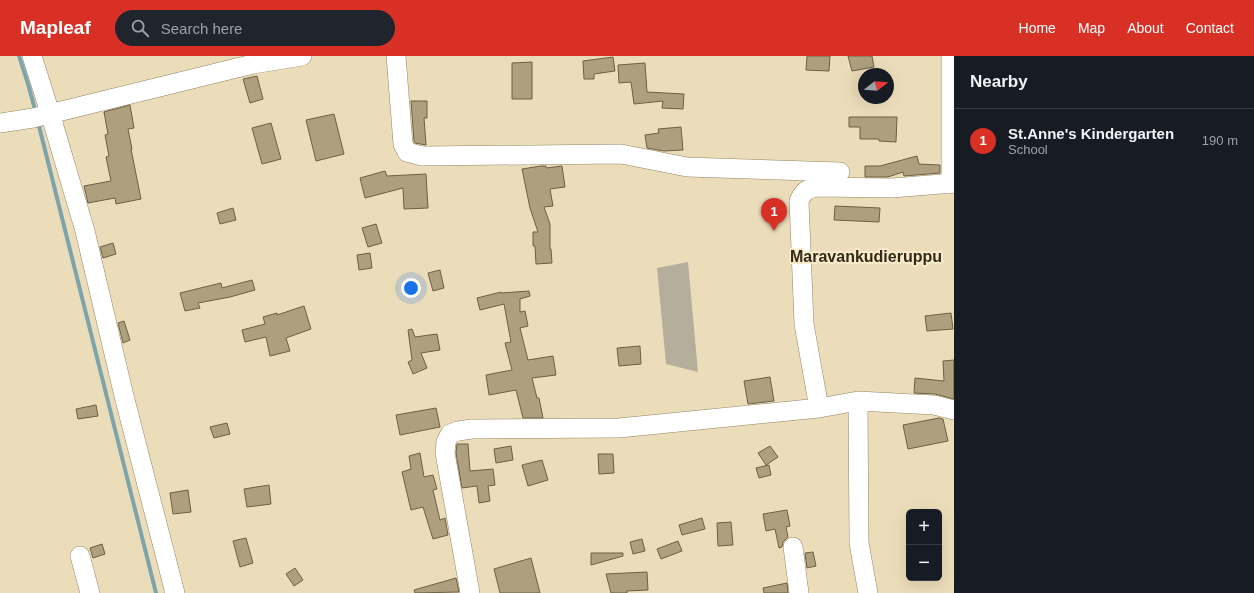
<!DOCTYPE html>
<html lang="en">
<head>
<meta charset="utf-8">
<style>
  :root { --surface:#171b24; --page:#20242c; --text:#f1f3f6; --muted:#9ea1a6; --line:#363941; --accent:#d93025 }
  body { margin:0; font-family:Helvetica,sans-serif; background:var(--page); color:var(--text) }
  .controls { position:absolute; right:12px; bottom:12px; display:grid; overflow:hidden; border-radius:6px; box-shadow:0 4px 16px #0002 }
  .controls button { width:36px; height:36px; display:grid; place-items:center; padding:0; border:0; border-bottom:1px solid var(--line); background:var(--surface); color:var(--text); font:20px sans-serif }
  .compass { position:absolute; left:858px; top:12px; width:36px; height:36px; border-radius:50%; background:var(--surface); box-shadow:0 4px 16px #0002; rotate:73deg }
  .you { position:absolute; left:411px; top:232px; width:14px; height:14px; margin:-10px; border:3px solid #fff; border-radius:50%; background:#1a73e8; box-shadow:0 0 0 6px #1a73e833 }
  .badge { display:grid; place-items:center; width:26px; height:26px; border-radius:50%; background:var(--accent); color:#fff; font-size:13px; font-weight:700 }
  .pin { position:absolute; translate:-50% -33px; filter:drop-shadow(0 1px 2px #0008) }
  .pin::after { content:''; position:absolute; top:21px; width:14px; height:12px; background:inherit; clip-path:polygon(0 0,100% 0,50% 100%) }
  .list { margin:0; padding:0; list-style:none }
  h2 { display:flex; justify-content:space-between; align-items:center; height:52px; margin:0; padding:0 16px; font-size:17px }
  h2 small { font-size:13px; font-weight:400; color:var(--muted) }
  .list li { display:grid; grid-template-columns:26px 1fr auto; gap:12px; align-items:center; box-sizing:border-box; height:64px; padding:0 16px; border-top:1px solid var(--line) }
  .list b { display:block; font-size:15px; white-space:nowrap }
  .list p { margin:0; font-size:13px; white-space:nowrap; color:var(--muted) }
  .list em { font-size:13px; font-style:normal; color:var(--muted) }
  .icon { flex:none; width:22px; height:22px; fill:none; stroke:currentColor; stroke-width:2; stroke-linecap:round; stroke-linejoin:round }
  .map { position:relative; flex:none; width:954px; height:537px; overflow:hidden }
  header { display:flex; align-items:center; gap:24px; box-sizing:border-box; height:56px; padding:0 20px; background:var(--accent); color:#fff }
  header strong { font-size:19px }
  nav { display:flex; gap:22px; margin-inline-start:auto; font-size:14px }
  .search { width:280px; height:36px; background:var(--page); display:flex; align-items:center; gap:10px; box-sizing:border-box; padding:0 14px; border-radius:22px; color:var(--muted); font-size:15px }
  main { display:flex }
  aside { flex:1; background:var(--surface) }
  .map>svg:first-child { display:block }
</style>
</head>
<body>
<header>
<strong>Mapleaf</strong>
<div class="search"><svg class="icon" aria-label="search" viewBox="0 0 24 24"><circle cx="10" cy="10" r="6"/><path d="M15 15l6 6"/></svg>Search here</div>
<nav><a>Home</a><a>Map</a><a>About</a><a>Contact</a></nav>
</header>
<main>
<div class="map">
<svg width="954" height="537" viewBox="0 0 954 537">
  <rect width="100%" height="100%" fill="#ecddba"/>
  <path fill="#b6ae9c" d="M688,206L698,316L666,308L657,212Z"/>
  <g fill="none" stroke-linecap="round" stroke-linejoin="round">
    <path stroke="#7da3ab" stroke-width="4" d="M19,0L28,28L36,57
      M38,66L156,537"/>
  </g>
  <path fill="#aea07f" stroke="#6d5f41" d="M807,0H830L829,15L806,14Z
    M848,0H872L874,11L852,15Z
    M613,1L615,15L594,18V23H584L583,5Z
    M532,6V43H512V7Z
    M645,7L647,36L684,38L683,53L662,52L663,45L634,48L631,26L619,27L618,9Z
    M257,20L263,43L250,47L243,23Z
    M411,45H427V62H424L426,89L415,87L414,85Z
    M130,49L134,72L128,73L132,93H131L141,143L116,148L115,142L88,147L84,130L111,125L106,101L109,100L105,79L108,78L104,56Z
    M334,58L344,98L316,105L306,64Z
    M849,61H897L896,86L879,85V83H860V71H849Z
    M271,67L281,103L262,108L252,72Z
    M681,71L683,94L664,95L647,92L645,79L659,77L658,73Z
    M917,100L919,108L940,109V117L904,120L903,116L888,121H865V110H880Z
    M541,110H546V112L562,110L565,131L550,133L553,150L544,151L550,168V193H551L552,207L536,208L535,190H533V176H538L530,152L522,113Z
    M385,115L387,120L426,118L428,152L404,153L403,132L365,142L360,122Z
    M835,150L880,152L879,166L834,164Z
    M233,152L236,164L220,168L217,157Z
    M376,168L382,187L368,191L362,172Z
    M113,187L116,198L103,202L100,191Z
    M370,197L372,212L359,214L357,199Z
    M440,214L444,232L433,235L428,217Z
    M252,224L255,234L230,241L198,247L200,252L185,255L180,237L221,227L222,232Z
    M529,235L530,240L520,243V256L525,255L528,270L520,272L528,304L553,300L556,319L532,322L537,342H539L543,362H523L516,334L489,339L486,319L512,314L505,287L511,286L504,248L480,254L477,242L501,236V237Z
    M304,250L311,273L286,282L290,295L270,300L266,281L245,286L242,274L265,268L263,261L277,257V259Z
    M951,257L953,273L927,275L925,260Z
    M124,265L130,284L123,287L118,267Z
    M412,273L415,281L437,278L440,294L421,297L427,312L413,318L408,306L412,304L408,274Z
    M640,290L641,308L619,310L617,292Z
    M954,304V343L935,338L914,337L915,322L944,325L943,305Z
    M770,321L774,345L748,348L744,325Z
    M96,349L98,360L78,363L76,353Z
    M436,352L440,371L400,379L396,359Z
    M939,362L943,363L948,385L908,393L903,369Z
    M227,367L230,378L214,382L210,371Z
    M457,388H468L470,415L493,413L495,429L488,430L490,445L479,447L477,430L462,432L456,397Z
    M511,390L513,404L496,407L494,393Z
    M770,390L778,401L766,409L758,397Z
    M420,397L424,421L433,419L437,433L433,434L440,464L445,462L448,479L433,483L423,451L411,454L402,416L411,413L409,400Z
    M598,398H613L614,417L599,418Z
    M542,404L548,424L528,430L522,409Z
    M769,409L771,419L759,422L756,412Z
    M269,429L271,448L247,451L244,433Z
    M188,434L191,456L173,458L170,437Z
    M787,454L790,470L786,471L788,481L783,486L782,491L779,492L775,473L766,475L763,458Z
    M702,462L705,473L682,479L679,469Z
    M731,466L733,489L718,490L717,467Z
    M246,482L253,507L240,511L233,485Z
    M642,483L645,495L633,498L630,486Z
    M678,485L682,495L661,503L657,493Z
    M102,488L105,498L93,502L90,492Z
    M813,496L816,510L807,512L805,497Z
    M591,497H623V500L591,509Z
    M531,502L540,537H500L494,513Z
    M295,512L303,524L294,530L286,518Z
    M647,516L648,534L627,535V537H611L606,518Z
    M456,522L459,536L415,537L414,534Z
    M787,527L788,537H764L763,532Z"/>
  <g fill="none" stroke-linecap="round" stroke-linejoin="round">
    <g stroke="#938565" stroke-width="20">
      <path id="minor" d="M32,0L50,57L85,175L124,340L175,537
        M396,0L403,88L407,96L422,100L621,98L687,111L840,116
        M0,67L33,62L253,8L302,0
        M951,128V0
        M858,345L859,487L868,537
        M819,352L804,268L799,145C804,134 807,133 818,131L892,132L954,127
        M793,491L799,537
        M80,500L90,537
        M470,537L445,397L446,386L450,378L458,375L472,373L619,372L819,352L858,345L934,349L954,354"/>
    </g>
    <use href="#minor" stroke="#fff" stroke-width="19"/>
  </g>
  <g text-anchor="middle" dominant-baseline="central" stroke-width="4" stroke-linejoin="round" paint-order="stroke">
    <g font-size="16" font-weight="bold" fill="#302a1c" stroke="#faeac7">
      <text x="866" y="200">Maravankudieruppu</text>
    </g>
  </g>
</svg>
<div class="controls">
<button>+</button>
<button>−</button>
</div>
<svg class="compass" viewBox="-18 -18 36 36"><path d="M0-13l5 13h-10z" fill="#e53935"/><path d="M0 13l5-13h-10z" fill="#9ea1a6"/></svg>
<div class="you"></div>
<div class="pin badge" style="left:774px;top:175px">1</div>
</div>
<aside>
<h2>Nearby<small></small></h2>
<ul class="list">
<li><span class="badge">1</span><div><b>St.Anne's Kindergarten</b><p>School</p></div><em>190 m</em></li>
</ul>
</aside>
</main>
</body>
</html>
